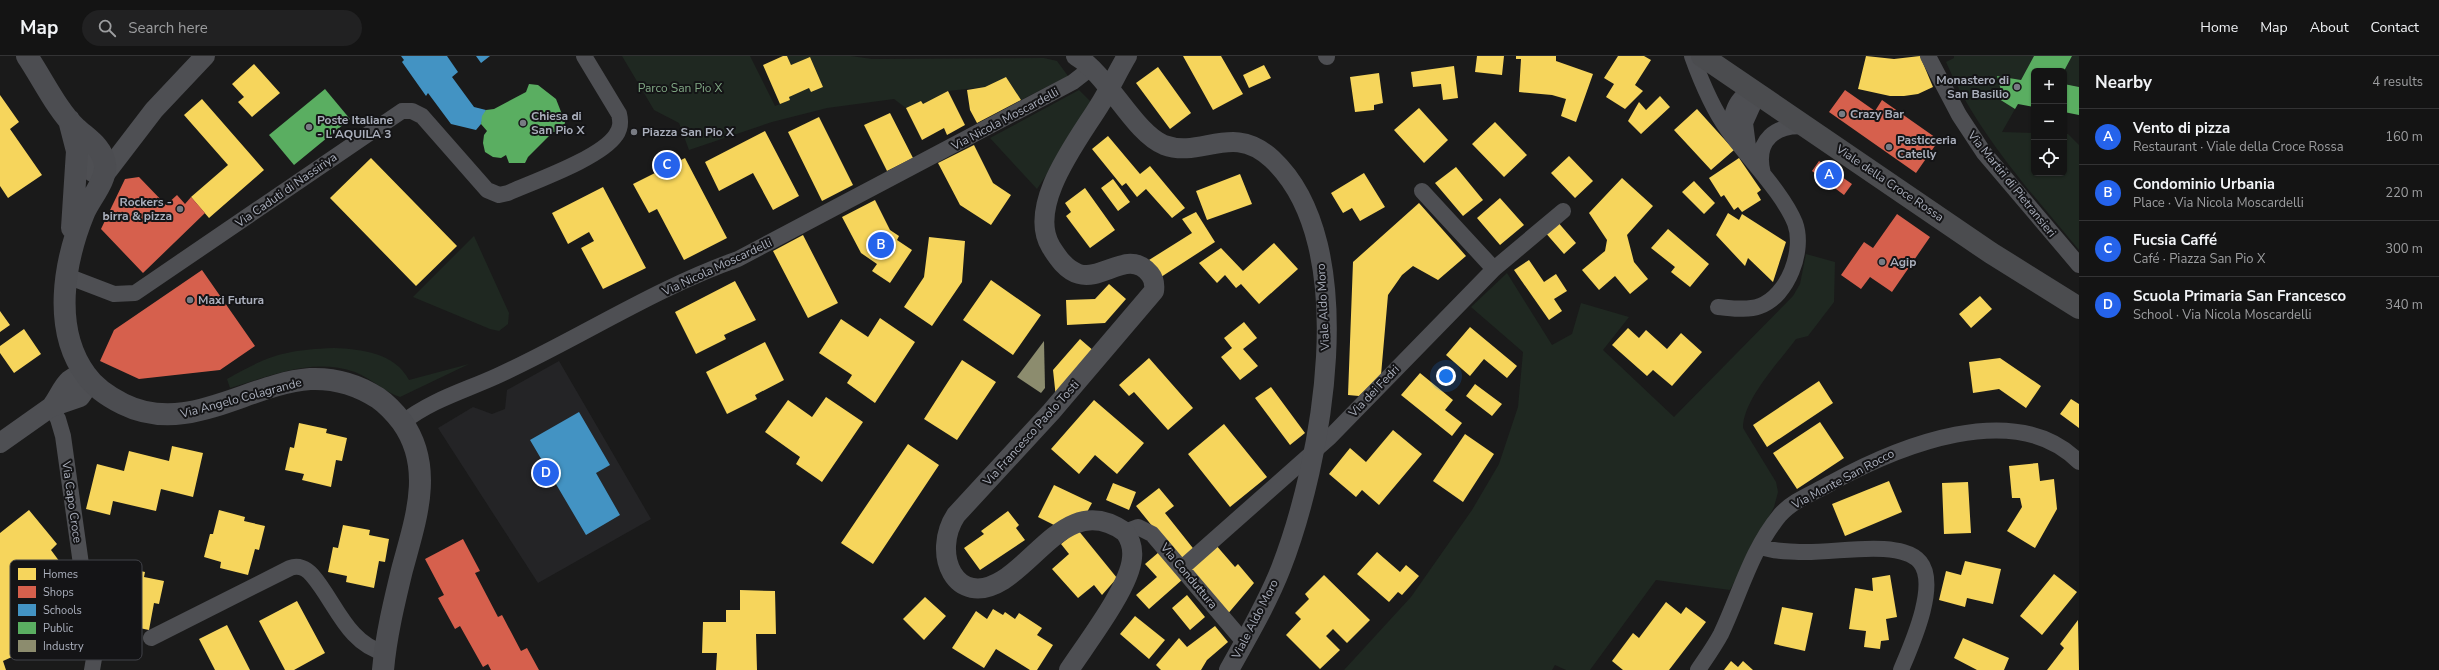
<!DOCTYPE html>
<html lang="en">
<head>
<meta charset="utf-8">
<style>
  :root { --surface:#141414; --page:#212122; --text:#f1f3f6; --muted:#9d9ea0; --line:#333334; --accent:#2563eb }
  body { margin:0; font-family:"Nunito Sans",sans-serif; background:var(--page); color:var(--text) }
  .controls { position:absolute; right:12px; top:12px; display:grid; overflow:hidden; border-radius:6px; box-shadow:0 1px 3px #0004 }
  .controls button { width:36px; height:36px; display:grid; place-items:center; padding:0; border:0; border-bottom:1px solid var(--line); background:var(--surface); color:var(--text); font:20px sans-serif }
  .you { position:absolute; left:1446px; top:320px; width:14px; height:14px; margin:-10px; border:3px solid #fff; border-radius:50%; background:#1a73e8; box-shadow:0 0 0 6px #1a73e833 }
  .badge { display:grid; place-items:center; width:26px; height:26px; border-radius:50%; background:var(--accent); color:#fff; font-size:13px; font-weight:700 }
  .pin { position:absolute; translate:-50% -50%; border:2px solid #fff; box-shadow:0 1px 4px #0006 }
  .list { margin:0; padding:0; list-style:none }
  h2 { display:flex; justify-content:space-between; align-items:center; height:52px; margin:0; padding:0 16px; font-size:17px }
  h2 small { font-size:13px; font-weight:400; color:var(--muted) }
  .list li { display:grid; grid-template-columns:26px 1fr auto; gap:12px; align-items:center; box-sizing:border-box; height:56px; padding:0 16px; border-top:1px solid var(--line) }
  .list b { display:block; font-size:15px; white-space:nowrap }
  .list p { margin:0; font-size:13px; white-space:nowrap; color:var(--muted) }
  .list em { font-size:13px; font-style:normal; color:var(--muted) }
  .icon { flex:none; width:22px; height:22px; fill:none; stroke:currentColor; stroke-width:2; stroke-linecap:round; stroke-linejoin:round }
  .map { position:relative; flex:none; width:2079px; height:614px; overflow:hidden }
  header { display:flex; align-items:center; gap:24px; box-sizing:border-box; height:56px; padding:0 20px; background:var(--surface); border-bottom:1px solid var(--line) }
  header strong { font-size:19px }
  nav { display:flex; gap:22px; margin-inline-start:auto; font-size:14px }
  .search { width:280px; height:36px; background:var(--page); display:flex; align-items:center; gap:10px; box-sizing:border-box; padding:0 14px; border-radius:22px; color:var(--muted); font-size:15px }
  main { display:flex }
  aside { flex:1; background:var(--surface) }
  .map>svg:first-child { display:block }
</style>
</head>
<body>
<header>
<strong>Map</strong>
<div class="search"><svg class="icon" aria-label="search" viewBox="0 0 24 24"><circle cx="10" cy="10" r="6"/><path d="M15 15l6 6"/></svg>Search here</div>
<nav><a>Home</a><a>Map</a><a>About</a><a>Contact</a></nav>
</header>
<main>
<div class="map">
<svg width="2079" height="614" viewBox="0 0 2079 614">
  <rect width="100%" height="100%" fill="#1a1a1a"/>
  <path fill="#242426" d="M559,305L651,463L538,527L438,372L473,351L492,358L505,353L507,334Z"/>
  <path fill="#1f2821" d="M622,0H750L775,50L790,44L789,41L809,32L811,36L823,31L810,1L791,9L787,0H851L872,3L1044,2L1057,5L1068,20L1021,44L1006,21L985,31L948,35L923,48L906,52L894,43L827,52L772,66L689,94L679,67L654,54Z
    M1954,0H2034L2021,24L1997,20L2002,38L1999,43L2015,53L2002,76L2034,77V117H2064V78H2068L2079,89V194C2029,134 1977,77 1946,6L1954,2Z
    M2072,0H2079V31L2064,28V15Z
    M1079,34L1093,48L1037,133L990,82Z
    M474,180L509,257L508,268L499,275L490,273L413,241Z
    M1806,198L1835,206L1834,246L1808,280L1796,283C1779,306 1743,344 1743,372L1776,426L1778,436L1774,451L1730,534L1656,524L1590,614H1566L1555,609L1552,614H1344L1411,541L1472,454L1499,408L1518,351L1523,296L1471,251L1507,217L1552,289L1572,278L1581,247L1629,261L1603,294L1674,361L1793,240L1800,228Z
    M334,292C361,293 395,297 409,324L469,308L400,341C386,337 371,322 355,316C312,301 271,320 230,332L227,323C269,299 285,294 334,292Z"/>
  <path fill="#f6d55c" d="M783,0H787L791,9L810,1L823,31L811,36L809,32L789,41L790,44L780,48L763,9Z
    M1183,0H1221L1243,38L1213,54Z
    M1477,0H1504L1502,19L1475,16Z
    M1516,0H1556V5L1593,18L1576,66L1561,60L1566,43L1552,39L1519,36L1521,3H1516Z
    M1618,0H1644L1651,4L1635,29L1643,35L1625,53L1606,41L1614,28L1604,22Z
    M1866,0L1894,3L1920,0L1933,31L1918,38L1904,40H1890L1858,33Z
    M254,8L280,37L252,61L238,46L244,41L232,28Z
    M1264,9L1271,22L1249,32L1243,19Z
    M1454,10L1458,42L1443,44L1441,28L1413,31L1411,16Z
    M1158,11L1191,57L1170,73L1136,27Z
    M1379,17L1383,47L1374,49V54L1355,56L1350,21Z
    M1006,21L1021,44L977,67L970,54L967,34L985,31Z
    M948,35L965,69L947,79L944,72L922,84L906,52L921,45L923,48Z
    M0,39L19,66L10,73L42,119L8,142L0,130Z
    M1660,40L1670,51L1641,78L1628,65L1639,46L1646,54Z
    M202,43L264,114L209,162L191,141L228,109L184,59Z
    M1419,52L1448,84L1424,107L1394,74Z
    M1697,53L1734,94L1711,114L1674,74Z
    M890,57L913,102L887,115L864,69Z
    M819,61L853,129L822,145L788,76Z
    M1495,66L1527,99L1504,121L1472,88Z
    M765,75L799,140L773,154L753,117L719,135L705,106Z
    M1108,80L1140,118L1150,110L1185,152L1172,162L1146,133L1137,141L1126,127L1122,130L1092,93Z
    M974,89L993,127L1011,139L991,169L960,149L938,107Z
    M1569,100L1593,125L1575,142L1551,117Z
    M371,102L457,190L416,230L330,142Z
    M685,102L727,182L684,204L657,153L649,157L633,128Z
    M1739,102L1761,134L1757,137L1761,144L1742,156L1738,151L1734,154L1724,139L1721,141L1709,122Z
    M1456,111L1483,144L1463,160L1435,127Z
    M1364,117L1385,151L1360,165L1352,152L1343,157L1331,137Z
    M1240,118L1252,148L1207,164L1196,135Z
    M1622,122L1653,150L1627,179L1634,206L1648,223L1630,238L1615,220L1599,234L1582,214L1605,195L1607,184L1589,157Z
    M1113,123L1130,146L1118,155L1101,132Z
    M1694,125L1715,147L1704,158L1682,136Z
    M603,131L646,212L603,233L581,192L594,185L589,176L568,188L552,157Z
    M1085,132L1115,174L1090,192L1066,160L1071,156L1065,147Z
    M1500,142L1524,169L1500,189L1477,162Z
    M875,144L890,174L899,180L897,184L912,194L890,227L872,215L877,208L861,197L842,161Z
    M1419,147L1466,200L1438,224L1413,210L1402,219L1388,239L1381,319L1359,340L1348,339L1353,206Z
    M1196,156L1215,186L1161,221L1149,204L1192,177L1182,163Z
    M1728,157L1739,164L1742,158L1786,186L1773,226L1748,202L1745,210L1716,179Z
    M1556,164L1576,187L1564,198L1544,175Z
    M1668,173L1709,208L1690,231L1671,216L1675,211L1651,192Z
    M803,179L838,247L808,262L773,195Z
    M929,181L965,185L962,226L932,270L904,251L924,221Z
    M1274,187L1298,213L1259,248L1241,228L1236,232L1225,219L1217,227L1199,207L1221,192L1243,215Z
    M1529,204L1544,226L1556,218L1567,235L1554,243L1562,255L1549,264L1514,214Z
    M991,224L1041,259L1013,299L963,264Z
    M735,225L756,264L724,279L726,283L696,298L675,256Z
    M1109,228L1126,243L1105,267L1067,269L1066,244L1095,243Z
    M1980,240L1992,253L1971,272L1959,258Z
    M0,255L10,269L0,276Z
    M880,262L915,286L875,347L847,327L852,319L819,297L841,263L868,281Z
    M1244,266L1257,282L1243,293L1258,310L1240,324L1221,301L1232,292L1224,282Z
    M1470,271L1517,310L1507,322L1484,303L1470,320L1446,299Z
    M1628,272L1639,282L1646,274L1667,293L1681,277L1702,296L1672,330L1653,314L1647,320L1612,289Z
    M24,273L41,298L14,317L0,297V290Z
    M1080,283L1095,296L1056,342L1053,314Z
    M765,286L784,324L755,339L757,343L727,358L706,316Z
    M1149,302L1193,352L1168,374L1134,336L1129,340L1119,329Z
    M2000,302L2041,330L2026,352L1999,333L1973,337L1969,306Z
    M962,304L996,326L957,384L924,363Z
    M1420,317L1453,344L1445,354L1462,367L1452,380L1401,339Z
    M1819,325L1833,347L1767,391L1753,369Z
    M1475,328L1502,348L1492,360L1466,340Z
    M1271,331L1305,377L1290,389L1255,342Z
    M826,341L863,366L822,426L796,408L800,401L765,376L788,344L812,361Z
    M2071,343L2079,348V372L2060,358Z
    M1094,344L1144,387L1117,418L1095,399L1079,418L1051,393Z
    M1820,366L1844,402L1797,433L1773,397Z
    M299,367L327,373L326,377L347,382L342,405L336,404L331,431L302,424L304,418L285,414L290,391L294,392Z
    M1224,368L1267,421L1230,451L1188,398Z
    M1393,374L1422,398L1379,449L1362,434L1356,441L1329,418L1350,392L1366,406Z
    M1465,378L1494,398L1463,446L1433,425Z
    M908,388L939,409L873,508L841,487Z
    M172,390L203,397L193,441L161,433L156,455L113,445L110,459L86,453L97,408L124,415L129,395L169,405Z
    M2038,407L2040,425L2054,423L2057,453L2035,492L2007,475L2022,451L2020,442H2012L2009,410Z
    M1889,425L1902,456L1845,480L1832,448Z
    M1968,426L1971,477L1944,478L1942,427Z
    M1113,427L1136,436L1129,454L1106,444Z
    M1054,429L1092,447L1086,458L1060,472L1038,461Z
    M1159,432L1174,450L1165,457L1196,496L1182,507L1136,450Z
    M29,454L57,488L51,494L74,525L58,537L60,543H67L72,574L3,605L6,614H0V477Z
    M219,454L245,461L244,465L265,470L259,494L255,493L248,519L220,512L221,506L204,501L210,478H213Z
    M1008,455L1019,469L1016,472L1025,484L980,514L964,492L984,478L981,475Z
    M343,469L370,474L369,479L389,483L385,506L379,505L374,532L346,526L347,520L328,516L333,491L338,492Z
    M1078,474L1117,522L1102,539L1094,529L1078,542L1052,513L1069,498L1061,488Z
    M1215,488L1235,511L1238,508L1254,527L1226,560L1187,513Z
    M1159,496L1183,523L1149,553L1136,539L1157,521L1145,508Z
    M1377,496L1400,516L1406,509L1419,520L1402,539L1398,536L1389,546L1357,518Z
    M1965,505L2001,513L1993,548L1967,542L1965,551L1939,544L1946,515L1961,519Z
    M118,510L145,516L144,521L164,525L159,548L154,547L149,574L120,568L122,562L103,558L108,533L113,534Z
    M2054,518L2077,536L2042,579L2020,560Z
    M1324,519L1370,564L1347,587L1333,573L1326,580L1340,594L1320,613L1286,579L1301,563L1295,557L1309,543L1305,538Z
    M1890,519L1897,561L1886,563L1889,584L1881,585L1880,593L1864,591L1866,575L1849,573L1855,532L1873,535L1872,522Z
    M740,534L775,535L776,578H756L757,614H716L717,597H702L703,566H726V554H740Z
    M1187,539L1205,561L1190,574L1172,552Z
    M925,541L946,560L924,584L903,563Z
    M297,545L325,597L294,614H285L259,565Z
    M1666,546L1681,558L1686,551L1706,566L1669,614H1623L1612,605L1633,577L1639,582Z
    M1782,551L1813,557L1805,595L1774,588Z
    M993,553L1003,559L1005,556L1015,563L1019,557L1042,572L1037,579L1053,589L1037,614H1030L996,593L984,612L952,592L976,555L987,563Z
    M1135,560L1165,584L1149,603L1120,578Z
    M2078,564L2079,614H2047L2064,592L2060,588Z
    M227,569L250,614H215L199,583Z
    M1215,570L1228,586L1207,604L1201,614H1161L1156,609L1179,582L1187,591Z
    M1963,582L2009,602L2004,614H1977L1954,602Z
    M1731,605L1738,611L1743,605L1753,614H1724Z"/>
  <path fill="#d6604d" d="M1845,34L1875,55L1882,44L1939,84L1916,117L1829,56Z
    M1819,105L1852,128L1844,139L1812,115Z
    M139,121L166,149L177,139L185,148L191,141L205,157L143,217L101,173L125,123Z
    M1897,158L1930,181L1892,236L1870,221L1861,233L1841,219L1864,186L1873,192Z
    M202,214L255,290L220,314L139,323L100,305L114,274Z
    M463,483L480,515L475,517L498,561L502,559L521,595L527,592L539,614H491L488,608L483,611L460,570L455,573L438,542L444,539L425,503Z"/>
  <path fill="#4393c3" d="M401,0H447L458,16L452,21L474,51L486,54L481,68L476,74L451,68L428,37L426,40L402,6L404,4Z
    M476,0H490L481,7Z
    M579,356L610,409L596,417L620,459L586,479L530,384Z"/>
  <path fill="#5aae61" d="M2034,0H2072L2064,15H2034V51L2018,48L2015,53L1999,43L2002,38L1997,20L2021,24Z
    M529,28L538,29L556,43L565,66L563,76H553L528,101L525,107H509L506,99L501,102L493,101L485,96L483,87L484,79L487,75L481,68L482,60L486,54L494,53L526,36Z
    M2064,28L2079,31V59L2064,56Z
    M325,33L350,63L294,109L269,79Z"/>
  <path fill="#8c8c6e" d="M1044,285L1045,332L1041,337L1017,321Z"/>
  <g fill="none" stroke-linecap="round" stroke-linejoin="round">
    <path stroke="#4e4f53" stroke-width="16" d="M1326,0L1327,1
      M1692,0C1701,25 1712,52 1728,74C1747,101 1783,137 1795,167C1805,194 1788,240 1760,250C1747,255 1731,252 1718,251
      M1928,0L1959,59L1984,97L2079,209
      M1733,80C1728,62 1735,39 1755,34L1754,47L1745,67L1749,98
      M1763,118C1754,84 1776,67 1808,71
      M1422,135L1494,213
      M67,220L114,238L135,237L402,55H412L422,60L487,134L499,139L508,137C535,125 601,102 616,79C621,72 621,66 619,58L584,0
      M51,351L58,363L63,380L87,551L96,591L92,614
      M402,367C431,344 464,335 497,320C578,283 653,233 738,203L1073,26L1091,12
      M1125,476L1138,471L1152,478L1244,586
      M1760,490C1772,496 1785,495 1799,496C1827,497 1856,491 1884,493C1896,494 1912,496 1920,506C1939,529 1911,590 1901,614
      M1182,512L1330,381L1494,213L1563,155
      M151,582L290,512C298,509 306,512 312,519C335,545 347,588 385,597
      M1698,614C1706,602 1714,591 1721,578C1740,538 1751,494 1780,459C1793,444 1814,437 1831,427C1897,391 2015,341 2079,406"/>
    <path stroke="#4e4f53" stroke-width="20" d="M1076,0C1108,19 1134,77 1164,89C1202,103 1232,66 1272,103C1364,189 1321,409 1281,512C1267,548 1247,581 1229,614
      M76,89C81,104 87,120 105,118L154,54L205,0
      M0,387L51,351L80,341L87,331V320C65,316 62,338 51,351
      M1069,614C1086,588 1130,531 1132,502C1133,493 1130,483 1125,476C1073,439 1043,498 1003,524C955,554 931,497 956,459L1051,356L1154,235C1155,228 1154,223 1150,218C1129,192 1103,225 1079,218C1066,214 1058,202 1051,191C1026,150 1078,84 1099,50C1109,34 1117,17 1127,0"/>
    <path stroke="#4c4d51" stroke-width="22" d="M27,0C42,22 57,54 76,72C88,83 103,91 105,109C107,124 90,143 84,157C64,206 52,273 86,319C95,332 109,341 123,348C187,380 247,328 310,323C334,322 358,329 378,342C388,349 395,357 402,366C435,412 415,465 402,514C394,547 386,580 383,614
      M69,64L77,95L72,172"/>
    <path stroke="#4b4c4f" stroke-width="22" d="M1702,0L1991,197L2079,252"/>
  </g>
  <g fill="#787b83" stroke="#141416" stroke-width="1.5">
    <circle cx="2017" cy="31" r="4"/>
    <circle cx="1842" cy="58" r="4"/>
    <circle cx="523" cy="67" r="4"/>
    <circle cx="309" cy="71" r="4"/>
    <circle cx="634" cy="76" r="4"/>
    <circle cx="1889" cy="91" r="4"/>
    <circle cx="180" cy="153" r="4"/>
    <circle cx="1882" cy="206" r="4"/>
    <circle cx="190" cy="244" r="4"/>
  </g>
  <g text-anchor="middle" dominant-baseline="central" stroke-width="4" stroke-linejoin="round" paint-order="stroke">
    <g font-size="12" font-weight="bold" fill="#aaafbc" stroke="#141416" text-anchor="start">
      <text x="2009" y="24" text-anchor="end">Monastero di<tspan x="2009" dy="14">San Basilio</tspan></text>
      <text x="1850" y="58">Crazy Bar</text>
      <text x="531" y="60">Chiesa di<tspan x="531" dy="14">San Pio X</tspan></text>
      <text x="317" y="64">Poste Italiane<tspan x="317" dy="14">- L'AQUILA 3</tspan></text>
      <text x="642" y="76">Piazza San Pio X</text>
      <text x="1897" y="84">Pasticceria<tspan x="1897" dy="14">Catelly</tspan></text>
      <text x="172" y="146" text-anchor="end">Rockers -<tspan x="172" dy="14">birra &amp; pizza</tspan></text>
      <text x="1890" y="206">Agip</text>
      <text x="198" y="244">Maxi Futura</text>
    </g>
    <g font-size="12" fill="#80a884" stroke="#141416">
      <text x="680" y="32">Parco San Pio X</text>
    </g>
    <g font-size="12" fill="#aaafbc" stroke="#141416">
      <text transform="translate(1005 63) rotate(-28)">Via Nicola Moscardelli</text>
      <text transform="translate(1890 127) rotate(34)">Viale della Croce Rossa</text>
      <text transform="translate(2012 128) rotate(51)">Via Martiri di Pietransieri</text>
      <text transform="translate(286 134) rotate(-35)">Via Caduti di Nassiriya</text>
      <text transform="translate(717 211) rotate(-25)">Via Nicola Moscardelli</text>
      <text transform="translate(1323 251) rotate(-93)">Viale Aldo Moro</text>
      <text transform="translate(1374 335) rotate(-46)">Via dei Fedri</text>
      <text transform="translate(241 342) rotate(-15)">Via Angelo Colagrande</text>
      <text transform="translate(1031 377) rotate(-48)">Via Francesco Paolo Tosti</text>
      <text transform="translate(1843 423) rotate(-28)">Via Monte San Rocco</text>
      <text transform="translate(72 446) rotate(82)">Via Capo Croce</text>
      <text transform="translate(1189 520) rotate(50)">Via Conduttura</text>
      <text transform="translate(1255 563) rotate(-63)">Viale Aldo Moro</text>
    </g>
  </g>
  <rect x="10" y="504" width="132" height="100" rx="6" fill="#141416" stroke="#414248" stroke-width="1"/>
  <rect x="18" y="512" width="18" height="12" fill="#f6d55c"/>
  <rect x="18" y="530" width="18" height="12" fill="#d6604d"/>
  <rect x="18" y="548" width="18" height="12" fill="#4393c3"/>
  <rect x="18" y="566" width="18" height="12" fill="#5aae61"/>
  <rect x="18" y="584" width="18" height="12" fill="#8c8c6e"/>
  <g font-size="11" fill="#aaafbc">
    <text x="43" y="522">Homes</text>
    <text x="43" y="540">Shops</text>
    <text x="43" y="558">Schools</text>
    <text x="43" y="576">Public</text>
    <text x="43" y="594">Industry</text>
  </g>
</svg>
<div class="controls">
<button>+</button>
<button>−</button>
<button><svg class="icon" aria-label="locate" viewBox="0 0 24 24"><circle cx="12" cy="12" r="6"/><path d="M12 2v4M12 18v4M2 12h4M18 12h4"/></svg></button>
</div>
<div class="you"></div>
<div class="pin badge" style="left:1829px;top:119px">A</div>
<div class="pin badge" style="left:881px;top:189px">B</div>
<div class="pin badge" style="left:667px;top:109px">C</div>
<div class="pin badge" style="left:546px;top:417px">D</div>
</div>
<aside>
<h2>Nearby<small>4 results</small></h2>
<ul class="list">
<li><span class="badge">A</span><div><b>Vento di pizza</b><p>Restaurant · Viale della Croce Rossa</p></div><em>160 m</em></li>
<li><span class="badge">B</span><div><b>Condominio Urbania</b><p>Place · Via Nicola Moscardelli</p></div><em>220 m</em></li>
<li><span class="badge">C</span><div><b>Fucsia Caffé</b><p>Café · Piazza San Pio X</p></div><em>300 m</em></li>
<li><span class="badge">D</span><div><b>Scuola Primaria San Francesco</b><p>School · Via Nicola Moscardelli</p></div><em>340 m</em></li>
</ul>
</aside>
</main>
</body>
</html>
